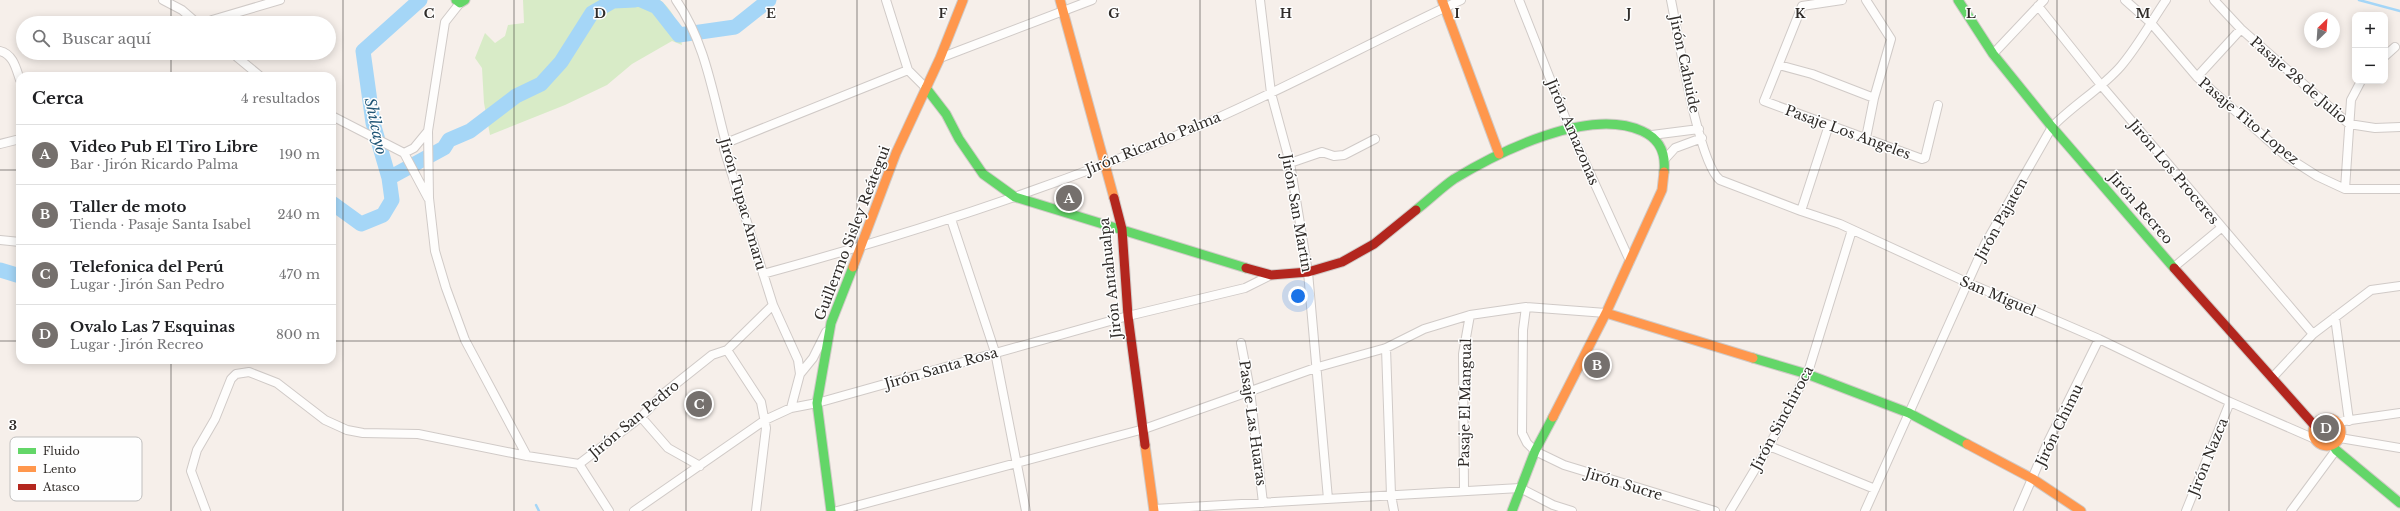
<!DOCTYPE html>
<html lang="es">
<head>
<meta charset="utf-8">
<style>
  :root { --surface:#fff; --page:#f2f2f2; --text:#202124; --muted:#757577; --line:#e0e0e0; --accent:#75706d }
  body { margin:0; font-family:"Libre Baskerville",serif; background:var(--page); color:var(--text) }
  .controls { position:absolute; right:12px; top:12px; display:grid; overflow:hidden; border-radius:8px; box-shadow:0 2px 10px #0003 }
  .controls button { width:36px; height:36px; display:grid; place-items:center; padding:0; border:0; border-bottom:1px solid var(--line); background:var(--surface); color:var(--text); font:20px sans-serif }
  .compass { position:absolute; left:2304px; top:12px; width:36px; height:36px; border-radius:50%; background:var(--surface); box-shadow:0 2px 10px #0003; rotate:25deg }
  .you { position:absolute; left:1298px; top:296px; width:14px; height:14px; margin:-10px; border:3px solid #fff; border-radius:50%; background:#1a73e8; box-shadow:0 0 0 6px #1a73e833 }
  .badge { display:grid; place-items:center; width:26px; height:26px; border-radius:50%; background:var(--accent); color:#fff; font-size:13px; font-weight:700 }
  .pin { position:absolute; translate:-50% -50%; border:2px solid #fff; box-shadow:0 1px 4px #0006 }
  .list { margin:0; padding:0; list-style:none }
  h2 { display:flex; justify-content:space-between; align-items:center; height:52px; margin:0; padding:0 16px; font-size:17px }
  h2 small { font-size:13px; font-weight:400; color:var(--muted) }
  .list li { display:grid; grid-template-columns:26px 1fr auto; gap:12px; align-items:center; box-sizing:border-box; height:60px; padding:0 16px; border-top:1px solid var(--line) }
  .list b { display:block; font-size:15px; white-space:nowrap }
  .list p { margin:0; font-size:13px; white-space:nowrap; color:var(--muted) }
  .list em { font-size:13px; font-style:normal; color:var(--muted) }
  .icon { flex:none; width:22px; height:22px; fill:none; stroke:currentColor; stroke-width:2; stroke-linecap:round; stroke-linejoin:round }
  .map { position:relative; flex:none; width:2400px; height:511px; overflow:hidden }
  .search { position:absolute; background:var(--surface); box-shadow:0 2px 10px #0003; left:16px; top:16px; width:320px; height:44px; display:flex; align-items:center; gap:10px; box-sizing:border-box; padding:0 14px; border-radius:22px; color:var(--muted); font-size:15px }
  .panel { position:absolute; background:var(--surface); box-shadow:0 2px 10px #0003; left:16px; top:72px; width:320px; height:292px; border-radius:12px }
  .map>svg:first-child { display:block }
</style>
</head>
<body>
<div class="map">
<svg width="2400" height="511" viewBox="0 0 2400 511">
  <rect width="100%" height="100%" fill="#f6efea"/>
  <path fill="#d8ebc7" d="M523,0H660C675,12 679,26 682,45L672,41L632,64L607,85L565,105L490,135L484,103L482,68L475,58L485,33L495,43L505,36L508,25L524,23Z"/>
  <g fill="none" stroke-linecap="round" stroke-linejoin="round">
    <path stroke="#a5d6f7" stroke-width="2.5" d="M2359,0L2400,11
      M536,505L539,511"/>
    <path stroke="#a5d6f7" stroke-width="15" d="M641,0L657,7L679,35L735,27L769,0
      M389,178L444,148L449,140L470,131L516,96L541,84L561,62L592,13L613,1L635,0
      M332,203L361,224L383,215L392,200L389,178L373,123L363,51L420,0
      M0,270L20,276"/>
    <g stroke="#d0cac7" stroke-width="10">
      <path id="street" d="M163,0L182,10L197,23
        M676,0C705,41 713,95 726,143L724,149L773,305L798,360L800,374L791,408
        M886,0L908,70
        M1260,0L1271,93L1290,163L1308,272L1328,499
        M1519,0L1569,127L1630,261
        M1671,0C1678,33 1698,163 1720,180L1801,211L1840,224L1964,281L2099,339L2230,402L2315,439
        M1842,0L1802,6L1764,101L1922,159L1925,158L1938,105
        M1866,0L1891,39L1874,98L1866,138
        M2125,0L2151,23L2197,77L2287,157L2317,176L2345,189H2400
        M2214,0L2241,29L2349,124L2375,128L2400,127
        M460,3L445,22L428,131L429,198L435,251L446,288L465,340L527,456
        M2038,6L2101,85L2313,334
        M207,23L212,20L280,0
        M0,51C13,54 16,68 20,80
        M232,53L260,76
        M1993,54L2044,0
        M2385,56L2395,47
        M940,58L1092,0
        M1779,65L1812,74L1874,98
        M2197,77L2241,29
        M332,116L404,153L414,148L428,131
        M1652,135L1699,129
        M726,143L908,70L926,88
        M0,144L20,139
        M404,153L428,198
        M1665,159L1675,148L1702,138
        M1290,163L1322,152L1334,156L1344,155L1375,139
        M2345,189L2351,100L2361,81
        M1801,211L1829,125
        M951,219L995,352L1026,511
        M0,240L20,242
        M2174,267L2221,228
        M763,274C914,233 1062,185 1206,123C1293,85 1375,40 1461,0
        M1526,307L1523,330L1522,433L1527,443L1535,451L1564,465L1715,511
        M2335,317L2349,421
        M1241,343L1250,390L1263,503
        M1386,348L1391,495L1394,511
        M727,350L761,402L766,428L756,511
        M800,374L813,358L826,332
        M2272,378L2313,334L2371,290L2400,286
        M641,417L668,448L700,466
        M2337,422L2400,413
        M2340,438L2400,448
        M1769,446L1875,489
        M579,464L609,511
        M1464,491L1463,354L1470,315
        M1154,509L1520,488L1553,505L1572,511
        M206,511L191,471L197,450L215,419L231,379L236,374L249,372L277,383L325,420L347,430L363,433L418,434L527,456L579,464L641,417L663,394L712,355L727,350L773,305
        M634,511L765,420L791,408L817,403L1128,316L1245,288L1271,275
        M837,511L1144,429L1318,367L1386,348L1424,329L1470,315L1526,307L1606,313
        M1730,511L1769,446L1809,369L1852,230
        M1865,511L1985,244L2052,127C2073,105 2101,89 2121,66C2138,46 2151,22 2166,0
        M2018,511L2047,444L2099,339
        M2186,511L2230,402
        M2291,511L2336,450"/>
    </g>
    <g stroke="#d0cac7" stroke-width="11">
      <path id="fast" d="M456,0L460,3L465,0
        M1958,0L1993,54L2052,127L2174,268
        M926,88L946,114L959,139L983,174L1015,197L1246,268
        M1416,210C1429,200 1441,188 1454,179C1500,151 1589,107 1642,131C1660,139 1666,153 1664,172
        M1753,358L1807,374L1909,413L1967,444
        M2333,445L2336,450L2400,503
        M831,511L817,403L831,323L853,267
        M1512,511L1535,451L1553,417"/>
    </g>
    <g stroke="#d0cac7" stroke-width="11">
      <path id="slow" d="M1060,0L1114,198
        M1442,0L1499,154
        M853,267L896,153L940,58L963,0
        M1606,313L1753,358
        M1553,417L1606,313L1662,190L1664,172
        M2313 432a14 14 0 1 1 28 0a14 14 0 1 1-28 0Z
        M1967,444L2033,479L2081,511
        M1145,445L1154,511"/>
    </g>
    <g stroke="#d0cac7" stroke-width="11">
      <path id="jam" d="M1114,198L1122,229L1128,316L1145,445
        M1246,268L1271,275L1308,272L1342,262L1374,244L1416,210
        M2174,268L2314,425"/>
    </g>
    <use href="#street" stroke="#fefdfc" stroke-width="8"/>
    <use href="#fast" stroke="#63d668" stroke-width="9"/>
    <use href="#slow" stroke="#ff974d" stroke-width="9"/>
    <use href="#jam" stroke="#b3261e" stroke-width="9"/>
  </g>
  <path fill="none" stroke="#302c29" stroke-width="1" stroke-opacity="0.55" d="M171,0V23M343,0V511M514,0V511M686,0V511M857,0V511M1029,0V511M1200,0V511M1371,0V511M1543,0V511M1714,0V511M1886,0V511M2057,0V511M2229,0V511M171,53V76M0,170H20M332,170H2400M0,341H20M332,341H2400M171,360V511"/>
  <g text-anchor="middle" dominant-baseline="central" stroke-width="3" stroke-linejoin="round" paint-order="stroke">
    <g font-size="14" fill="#302c29" stroke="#fefefe">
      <text transform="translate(1685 64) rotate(78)">Jirón Cahuide</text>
      <text transform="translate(2299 80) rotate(41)">Pasaje 28 de Julio</text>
      <text transform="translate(2249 121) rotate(40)">Pasaje Tito Lopez</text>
      <text transform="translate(1573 132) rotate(67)">Jirón Amazonas</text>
      <text transform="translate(1848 132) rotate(20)">Pasaje Los Angeles</text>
      <text transform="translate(1153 143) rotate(-22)">Jirón Ricardo Palma</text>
      <text transform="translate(2174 172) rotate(50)">Jirón Los Proceres</text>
      <text transform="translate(743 204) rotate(74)">Jirón Tupac Amaru</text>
      <text transform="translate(2141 208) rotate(49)">Jirón Recreo</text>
      <text transform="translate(1297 213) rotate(80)">Jirón San Martin</text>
      <text transform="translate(2001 219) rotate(-61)">Jirón Pajaten</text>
      <text transform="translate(852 233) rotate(-69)">Guillermo Sisley Reátegui</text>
      <text transform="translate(1110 278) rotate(-96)">Jirón Antahualpa</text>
      <text transform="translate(1998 296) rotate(23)">San Miguel</text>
      <text transform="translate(941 368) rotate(-16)">Jirón Santa Rosa</text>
      <text transform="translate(1465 403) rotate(-89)">Pasaje El Mangual</text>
      <text transform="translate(1782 418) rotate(-62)">Jirón Sinchiroca</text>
      <text transform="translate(634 419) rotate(-40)">Jirón San Pedro</text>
      <text transform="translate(1253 423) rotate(82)">Pasaje Las Huaras</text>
      <text transform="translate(2059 425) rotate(-64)">Jirón Chimu</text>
      <text transform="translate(2208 457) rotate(-68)">Jirón Nazca</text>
      <text transform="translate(1624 484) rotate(17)">Jirón Sucre</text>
    </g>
    <g font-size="15" font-style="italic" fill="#1f5576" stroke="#fefefe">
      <text transform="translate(376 126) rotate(78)">Shilcayo</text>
    </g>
  </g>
  <rect x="10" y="437" width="132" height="64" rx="6" fill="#fefefe" stroke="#c0bfbe" stroke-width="1"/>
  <rect x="18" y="448" width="18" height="6" fill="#63d668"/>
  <rect x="18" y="466" width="18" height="6" fill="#ff974d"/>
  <rect x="18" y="484" width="18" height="6" fill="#b3261e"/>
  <g font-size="11" fill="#302c29">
    <text x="43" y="455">Fluido</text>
    <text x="43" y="473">Lento</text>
    <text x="43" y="491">Atasco</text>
  </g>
  <g font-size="13" text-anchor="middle" font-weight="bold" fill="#302c29" stroke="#fefefe" stroke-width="3" stroke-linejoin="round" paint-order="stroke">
    <text x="429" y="18">C</text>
    <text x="600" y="18">D</text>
    <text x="771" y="18">E</text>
    <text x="943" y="18">F</text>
    <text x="1114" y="18">G</text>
    <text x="1286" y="18">H</text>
    <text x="1457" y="18">I</text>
    <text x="1629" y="18">J</text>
    <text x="1800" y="18">K</text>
    <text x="1971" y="18">L</text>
    <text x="2143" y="18">M</text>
    <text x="13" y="430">3</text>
  </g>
</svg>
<div class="controls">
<button>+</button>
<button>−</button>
</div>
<svg class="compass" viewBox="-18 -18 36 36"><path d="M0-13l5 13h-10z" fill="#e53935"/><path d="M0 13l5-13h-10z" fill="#757577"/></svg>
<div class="you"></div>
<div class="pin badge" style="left:1069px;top:198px">A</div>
<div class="pin badge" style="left:1597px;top:365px">B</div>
<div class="pin badge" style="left:699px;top:404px">C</div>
<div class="pin badge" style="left:2326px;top:428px">D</div>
<div class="search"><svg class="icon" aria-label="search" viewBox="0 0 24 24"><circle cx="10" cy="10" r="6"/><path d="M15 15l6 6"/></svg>Buscar aquí</div>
<section class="panel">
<h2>Cerca<small>4 resultados</small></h2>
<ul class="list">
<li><span class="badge">A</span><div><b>Video Pub El Tiro Libre</b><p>Bar · Jirón Ricardo Palma</p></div><em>190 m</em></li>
<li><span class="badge">B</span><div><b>Taller de moto</b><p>Tienda · Pasaje Santa Isabel</p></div><em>240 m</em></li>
<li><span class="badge">C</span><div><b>Telefonica del Perú</b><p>Lugar · Jirón San Pedro</p></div><em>470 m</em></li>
<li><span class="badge">D</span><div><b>Ovalo Las 7 Esquinas</b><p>Lugar · Jirón Recreo</p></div><em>800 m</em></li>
</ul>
</section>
</div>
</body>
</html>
